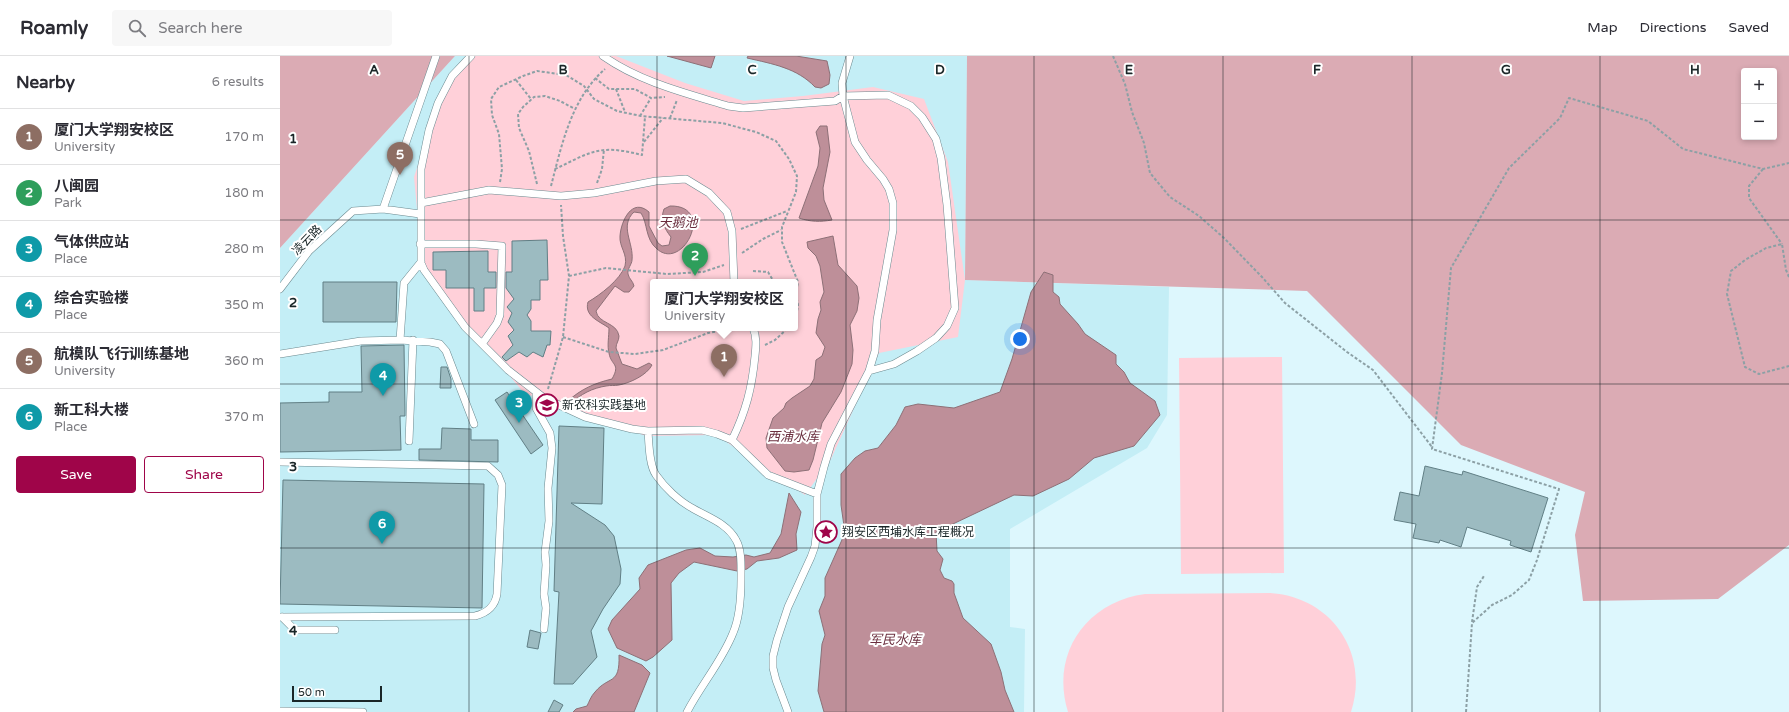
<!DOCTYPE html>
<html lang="en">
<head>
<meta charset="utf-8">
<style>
  :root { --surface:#fff; --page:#f7f7f7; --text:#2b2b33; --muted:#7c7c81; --line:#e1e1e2; --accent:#9f0549 }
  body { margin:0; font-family:"Varela Round","Noto Sans SC",sans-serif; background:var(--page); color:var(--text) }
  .controls { position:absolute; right:12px; top:12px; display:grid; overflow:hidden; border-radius:4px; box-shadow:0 2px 6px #0003 }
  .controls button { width:36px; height:36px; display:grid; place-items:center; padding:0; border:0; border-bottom:1px solid var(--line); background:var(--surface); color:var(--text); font:20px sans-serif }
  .scale { position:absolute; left:12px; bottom:10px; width:90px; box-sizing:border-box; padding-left:4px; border:2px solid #1a2628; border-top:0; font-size:11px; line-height:14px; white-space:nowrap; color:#1a2628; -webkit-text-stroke:3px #fff; paint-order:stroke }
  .you { position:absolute; left:740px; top:283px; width:14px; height:14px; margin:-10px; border:3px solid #fff; border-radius:50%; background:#1a73e8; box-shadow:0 0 0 6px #1a73e833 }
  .badge { display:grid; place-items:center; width:26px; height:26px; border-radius:50%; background:var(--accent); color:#fff; font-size:13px; font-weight:700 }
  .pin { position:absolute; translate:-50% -33px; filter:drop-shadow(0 1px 2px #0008) }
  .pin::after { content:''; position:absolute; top:21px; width:14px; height:12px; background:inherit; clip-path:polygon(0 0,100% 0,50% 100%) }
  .popup { position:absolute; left:370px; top:223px; width:148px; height:52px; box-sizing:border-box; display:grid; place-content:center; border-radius:4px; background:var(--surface); filter:drop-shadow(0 1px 3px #0005); font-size:13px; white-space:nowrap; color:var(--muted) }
  .popup b { font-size:15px; color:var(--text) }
  .popup::after { content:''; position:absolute; left:50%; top:100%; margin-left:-8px; border:8px solid transparent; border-top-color:var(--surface) }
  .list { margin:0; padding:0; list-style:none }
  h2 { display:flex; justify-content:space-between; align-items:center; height:52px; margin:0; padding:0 16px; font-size:17px }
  h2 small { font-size:13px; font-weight:400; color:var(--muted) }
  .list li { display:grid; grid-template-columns:26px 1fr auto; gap:12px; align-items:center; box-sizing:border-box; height:56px; padding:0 16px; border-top:1px solid var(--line) }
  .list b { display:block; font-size:15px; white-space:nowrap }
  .list p { margin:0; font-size:13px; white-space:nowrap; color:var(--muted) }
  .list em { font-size:13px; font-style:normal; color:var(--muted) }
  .actions { display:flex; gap:8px; padding:12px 16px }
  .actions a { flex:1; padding:9px 0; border:1px solid var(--accent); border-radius:4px; text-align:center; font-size:14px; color:var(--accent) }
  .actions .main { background:var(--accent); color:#fff }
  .icon { flex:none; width:22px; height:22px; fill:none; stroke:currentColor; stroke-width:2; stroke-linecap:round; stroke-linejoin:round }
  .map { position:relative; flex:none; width:1509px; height:656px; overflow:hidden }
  header { display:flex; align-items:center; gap:24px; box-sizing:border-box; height:56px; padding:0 20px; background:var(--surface); border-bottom:1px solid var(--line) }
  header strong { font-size:19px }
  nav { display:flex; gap:22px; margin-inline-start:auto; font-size:14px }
  .search { width:280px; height:36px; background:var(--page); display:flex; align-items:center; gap:10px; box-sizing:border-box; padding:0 14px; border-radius:4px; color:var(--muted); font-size:15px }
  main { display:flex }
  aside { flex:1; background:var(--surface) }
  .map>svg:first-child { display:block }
</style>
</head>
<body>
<header>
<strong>Roamly</strong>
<div class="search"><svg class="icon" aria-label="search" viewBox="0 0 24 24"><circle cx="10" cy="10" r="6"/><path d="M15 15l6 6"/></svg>Search here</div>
<nav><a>Map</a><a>Directions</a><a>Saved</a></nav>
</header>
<main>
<aside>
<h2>Nearby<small>6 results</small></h2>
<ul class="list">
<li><span class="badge" style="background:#8d6e63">1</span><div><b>厦门大学翔安校区</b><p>University</p></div><em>170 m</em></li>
<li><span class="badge" style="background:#2e9e5b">2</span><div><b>八闽园</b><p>Park</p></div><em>180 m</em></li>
<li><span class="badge" style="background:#0f9aa8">3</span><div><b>气体供应站</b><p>Place</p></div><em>280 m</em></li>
<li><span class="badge" style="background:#0f9aa8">4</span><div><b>综合实验楼</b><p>Place</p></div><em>350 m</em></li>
<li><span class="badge" style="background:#8d6e63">5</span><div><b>航模队飞行训练基地</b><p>University</p></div><em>360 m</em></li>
<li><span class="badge" style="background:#0f9aa8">6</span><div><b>新工科大楼</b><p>Place</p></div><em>370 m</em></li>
</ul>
<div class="actions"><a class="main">Save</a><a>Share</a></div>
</aside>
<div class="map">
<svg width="1509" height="656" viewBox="0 0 1509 656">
  <rect width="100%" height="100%" fill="#ddf7fd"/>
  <path fill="#c4eef6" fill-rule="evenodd" d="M175,0H687L685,224L889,231L887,359L867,392L730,473V571L745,573L744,656H0V192ZM373,226H515V272H373Z"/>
  <path fill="#ffd0d9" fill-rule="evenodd" d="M189,0H336L405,27L464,45L523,40L593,31L644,43L668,106L685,224L678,281L599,297L551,403L525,439L436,379L366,380L244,337L143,217L134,121L166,24ZM373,226H515V272H373Z
    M1002,301L1004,517L901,518L899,302Z
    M990,537C1052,541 1090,597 1071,656H788C770,598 806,546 865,538Z"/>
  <path fill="#dbabb4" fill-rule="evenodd" d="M0,0H175L0,192Z
    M687,0H1509V489L1438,543L1303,545L1295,479L1305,436L1181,389L1027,235L685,224ZM1464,15H1494V81H1464Z"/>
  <path fill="#be8f99" stroke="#8d7077" d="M387,0H435L431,12Z
    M468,0H516L547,5L550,19L549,28L541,32L535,31C517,12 493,8 467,2Z
    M540,70H547L550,96L543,132L544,144L552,164C540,166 531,166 519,162L538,110L540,92L536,76Z
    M390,150C436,149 403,216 377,193C365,183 368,168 361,157L354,156C339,170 354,187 352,204C352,208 347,213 348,218C349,223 353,225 354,230L349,236H344L335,230L316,255C318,268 337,266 339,280C339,285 336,287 336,292L342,308L357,313L369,307L372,309C367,319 350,327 339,329C334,330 331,329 326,330C313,332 300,338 291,348L288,345C301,333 315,327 332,323C341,307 331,310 329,297C327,290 329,280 329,272C319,265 304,260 308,246C320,239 340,224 345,210C348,198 339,191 340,180C341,165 352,141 369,156V170L378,187L382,190L389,189L391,181C384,172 380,164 384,153Z
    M553,180L558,209L577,230L579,242L577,255L570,269L573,294L572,308L561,336L542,367L533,404L529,414L514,416L505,415L487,392L486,382L493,362L504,352L506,347L512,342L530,330L534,323L536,304L542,300L545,291L536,277L538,263L541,254L540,246L544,236L540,210L536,200L528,192L527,186Z
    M764,216L773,219V236L779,241L780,248L798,268L805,278L836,299V308L844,316L850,327L875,345L880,359L854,390L814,402L789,423L753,440L734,439L656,476L657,495L663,503L660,514L664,522L672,525L674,528V537L683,562L711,588L721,616L725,634L734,656H544L538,635L542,588L545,579L539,555L545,540V522L565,477L561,449V418L575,402L585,395L598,392L616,369L625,351L638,348L674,352L720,336L732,303L751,236Z
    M509,437L521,456L516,478L517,494L499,502L477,505L467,513L457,515L414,506L399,517L391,527L392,584L373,601L366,605L337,592L328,573L332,564L360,533L359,522L368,509L406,494L420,492L435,500L453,501L466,499L474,501L490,497L501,478Z
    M339,599L362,609L370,617L354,656H293L296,653L307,650C309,646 311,640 315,636C329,619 340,630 339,599Z"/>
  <path fill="#9cbbc1" stroke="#617f85" d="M267,184L268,224H260V244H251V253L247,259L251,265V275H271L270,289H267L263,301L253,296L247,301L239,296L226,305L222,301L233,289L228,280L234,274L228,266L232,257L227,251L234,243L226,232V216H232V185Z
    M208,195V216H216V232H204V255H194V232H166V214H153V196Z
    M43,226H117L116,266H43Z
    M124,289L125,355V360H120L121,394L0,396V347L49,346V336H82L81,290Z
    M161,311H167L171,323V332H160Z
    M227,336L263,389L251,398L215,344Z
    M279,370L324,372L322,448L291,447L325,469L334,480L341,513L340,528L323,553L311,575L317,601L293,628H274L279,536L274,535Z
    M162,372L191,373V384H218V406L139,404V393H161Z
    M1145,410L1182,419L1183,415L1268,442L1251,496L1230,489L1231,485L1187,471L1181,491L1160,484L1159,487L1133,482L1136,468L1114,464L1120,436L1139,440Z
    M3,424L204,428L202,552L0,548Z
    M250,574L261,577L258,593L247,591Z
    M274,644L283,649L279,656H268Z"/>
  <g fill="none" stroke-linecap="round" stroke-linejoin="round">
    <g stroke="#6b898f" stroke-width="8">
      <path id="lane" d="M191,0L172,20L158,47L149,74L141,113V207L144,214L185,271L228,314L264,342L305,361L352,373L368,375L422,374L437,378L452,384L488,419L537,438
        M323,0C360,26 405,37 448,50L463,52L555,45L563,40L608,39L631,50L642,61L656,83L661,102L667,149L675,252L667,270L656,282L637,295L614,308L589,315
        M141,147L209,134L281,140L314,137L376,125L406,123L429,137L447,156L452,175L454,226
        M103,153L156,0
        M140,188H196L222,190L220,259L217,267L202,288
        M0,233L29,195L73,155L103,153L140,158
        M120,284L124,227L141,206
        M0,298L81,285L120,284L150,286L160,288L166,295L194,368
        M256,337V352L270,377L272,392L268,432L269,465L265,496L266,509L264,538L266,552L264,573
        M368,375C369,388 369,409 376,419C385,432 399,445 412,452C427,461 447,467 456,484C462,494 461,511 461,523C461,540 460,561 453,577C442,605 421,629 407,656
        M452,384C466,355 472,332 475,300C476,290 477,281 473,272
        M129,385L133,284
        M0,406L208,410L218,419L222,429L217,538C215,551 207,557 195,560L0,561
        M2,561L15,574H55
        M0,655L83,656
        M508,656L496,624L493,612V600L497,584L508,551L531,501L535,490L537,471V438L544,411L551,388L589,315L595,295L597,264L613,174V147L609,133L603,123L587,104L575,86L563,40L562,27L570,0"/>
    </g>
    <path stroke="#8ca0a5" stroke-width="2" stroke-dasharray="3 2" stroke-linecap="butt" d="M833,0L845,28L852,56L864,87L870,117L890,141L919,160L944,182L982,221L1005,247L1067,296L1093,314L1152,391
      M315,22L329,33H355L371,42L385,41
      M236,24L251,43
      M336,33L345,56
      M360,60L371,42
      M390,62L397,44
      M364,86L383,62
      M275,113C291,106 308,95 325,94C337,93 350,96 362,99L365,61
      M1483,113L1469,130V142L1502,188
      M220,126L222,113L219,78L212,59L211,43L219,31L243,20L257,15L286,19L304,30L314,43L337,55L361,60L442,67L476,76L496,85L509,103L517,120L516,136L502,171V186L518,226L516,237L518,250L515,265
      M317,127L322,113L324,93
      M257,128L249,95L239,72L238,58L243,51L254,41L265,40L280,45L295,53
      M271,130C282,88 291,43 325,13
      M461,173L507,155
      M462,197L483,183L501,174
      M473,215L488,216L494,226
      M289,220L326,212L387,218L423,216L444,209
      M1509,221L1506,214L1502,188L1486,192L1465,204L1451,215L1447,238L1465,311L1479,318L1509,310
      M283,281L329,296L355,298L383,294L428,277L455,272
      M485,289L495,284L508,272
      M268,333L283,281L289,220L283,180L281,149
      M1192,566L1197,531L1204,520
      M1186,656L1192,567L1212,549L1232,539L1249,524L1257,504L1279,433L1152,393L1162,317L1171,212L1229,112L1280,62L1289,42L1368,65L1403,93L1483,113L1509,107"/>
    <use href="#lane" stroke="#fff" stroke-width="7"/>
  </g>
  <path fill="none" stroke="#1a2628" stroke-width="1" stroke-opacity="0.55" d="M189,0V656M377,0V656M566,0V656M754,0V656M943,0V656M1132,0V656M1320,0V656M0,164H1509M0,328H1509M0,492H1509"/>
  <defs>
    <g id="university-ring" transform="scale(1.15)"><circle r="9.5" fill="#fff" stroke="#9f0549" stroke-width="1.5"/><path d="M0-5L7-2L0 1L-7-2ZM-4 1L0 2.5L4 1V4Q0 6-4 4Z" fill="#9f0549"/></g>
    <g id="sight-ring" transform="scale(1.15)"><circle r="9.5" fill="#fff" stroke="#9f0549" stroke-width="1.5"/><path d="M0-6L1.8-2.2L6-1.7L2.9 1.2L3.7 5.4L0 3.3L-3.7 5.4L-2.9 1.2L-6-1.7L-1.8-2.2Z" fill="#9f0549"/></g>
  </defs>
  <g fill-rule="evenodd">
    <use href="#university-ring" x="267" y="349"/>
    <use href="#sight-ring" x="546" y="476"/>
  </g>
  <g text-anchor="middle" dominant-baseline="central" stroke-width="4" stroke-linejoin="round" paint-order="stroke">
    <g font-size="12" fill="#1a2628" stroke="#fff">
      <text transform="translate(27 184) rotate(-46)">凌云路</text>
    </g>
    <g font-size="12" fill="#1a2628" stroke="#fff" text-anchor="start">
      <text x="282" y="349">新农科实践基地</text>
      <text x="562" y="476">翔安区西埔水库工程概况</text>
    </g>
    <g font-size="13" font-style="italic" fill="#6b2f3f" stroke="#fff">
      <text x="398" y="167">天鹅池</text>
      <text x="513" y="381">西浦水库</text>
      <text x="615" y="584">军民水库</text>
    </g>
  </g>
  <g font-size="13" text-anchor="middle" font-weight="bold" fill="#1a2628" stroke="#fff" stroke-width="4" stroke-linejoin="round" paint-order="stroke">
    <text x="94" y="18">A</text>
    <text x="283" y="18">B</text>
    <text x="472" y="18">C</text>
    <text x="660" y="18">D</text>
    <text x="849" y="18">E</text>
    <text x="1037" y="18">F</text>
    <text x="1226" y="18">G</text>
    <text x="1415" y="18">H</text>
    <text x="13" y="87">1</text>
    <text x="13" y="251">2</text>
    <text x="13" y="415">3</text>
    <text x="13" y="579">4</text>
  </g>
</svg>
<div class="controls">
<button>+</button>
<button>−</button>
</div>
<div class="scale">50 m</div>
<div class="you"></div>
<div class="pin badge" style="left:444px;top:321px;background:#8d6e63">1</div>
<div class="popup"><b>厦门大学翔安校区</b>University</div>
<div class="pin badge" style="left:415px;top:220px;background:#2e9e5b">2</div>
<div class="pin badge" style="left:239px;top:367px;background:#0f9aa8">3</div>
<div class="pin badge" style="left:103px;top:340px;background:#0f9aa8">4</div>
<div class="pin badge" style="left:120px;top:119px;background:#8d6e63">5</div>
<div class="pin badge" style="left:102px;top:488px;background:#0f9aa8">6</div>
</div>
</main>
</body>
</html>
